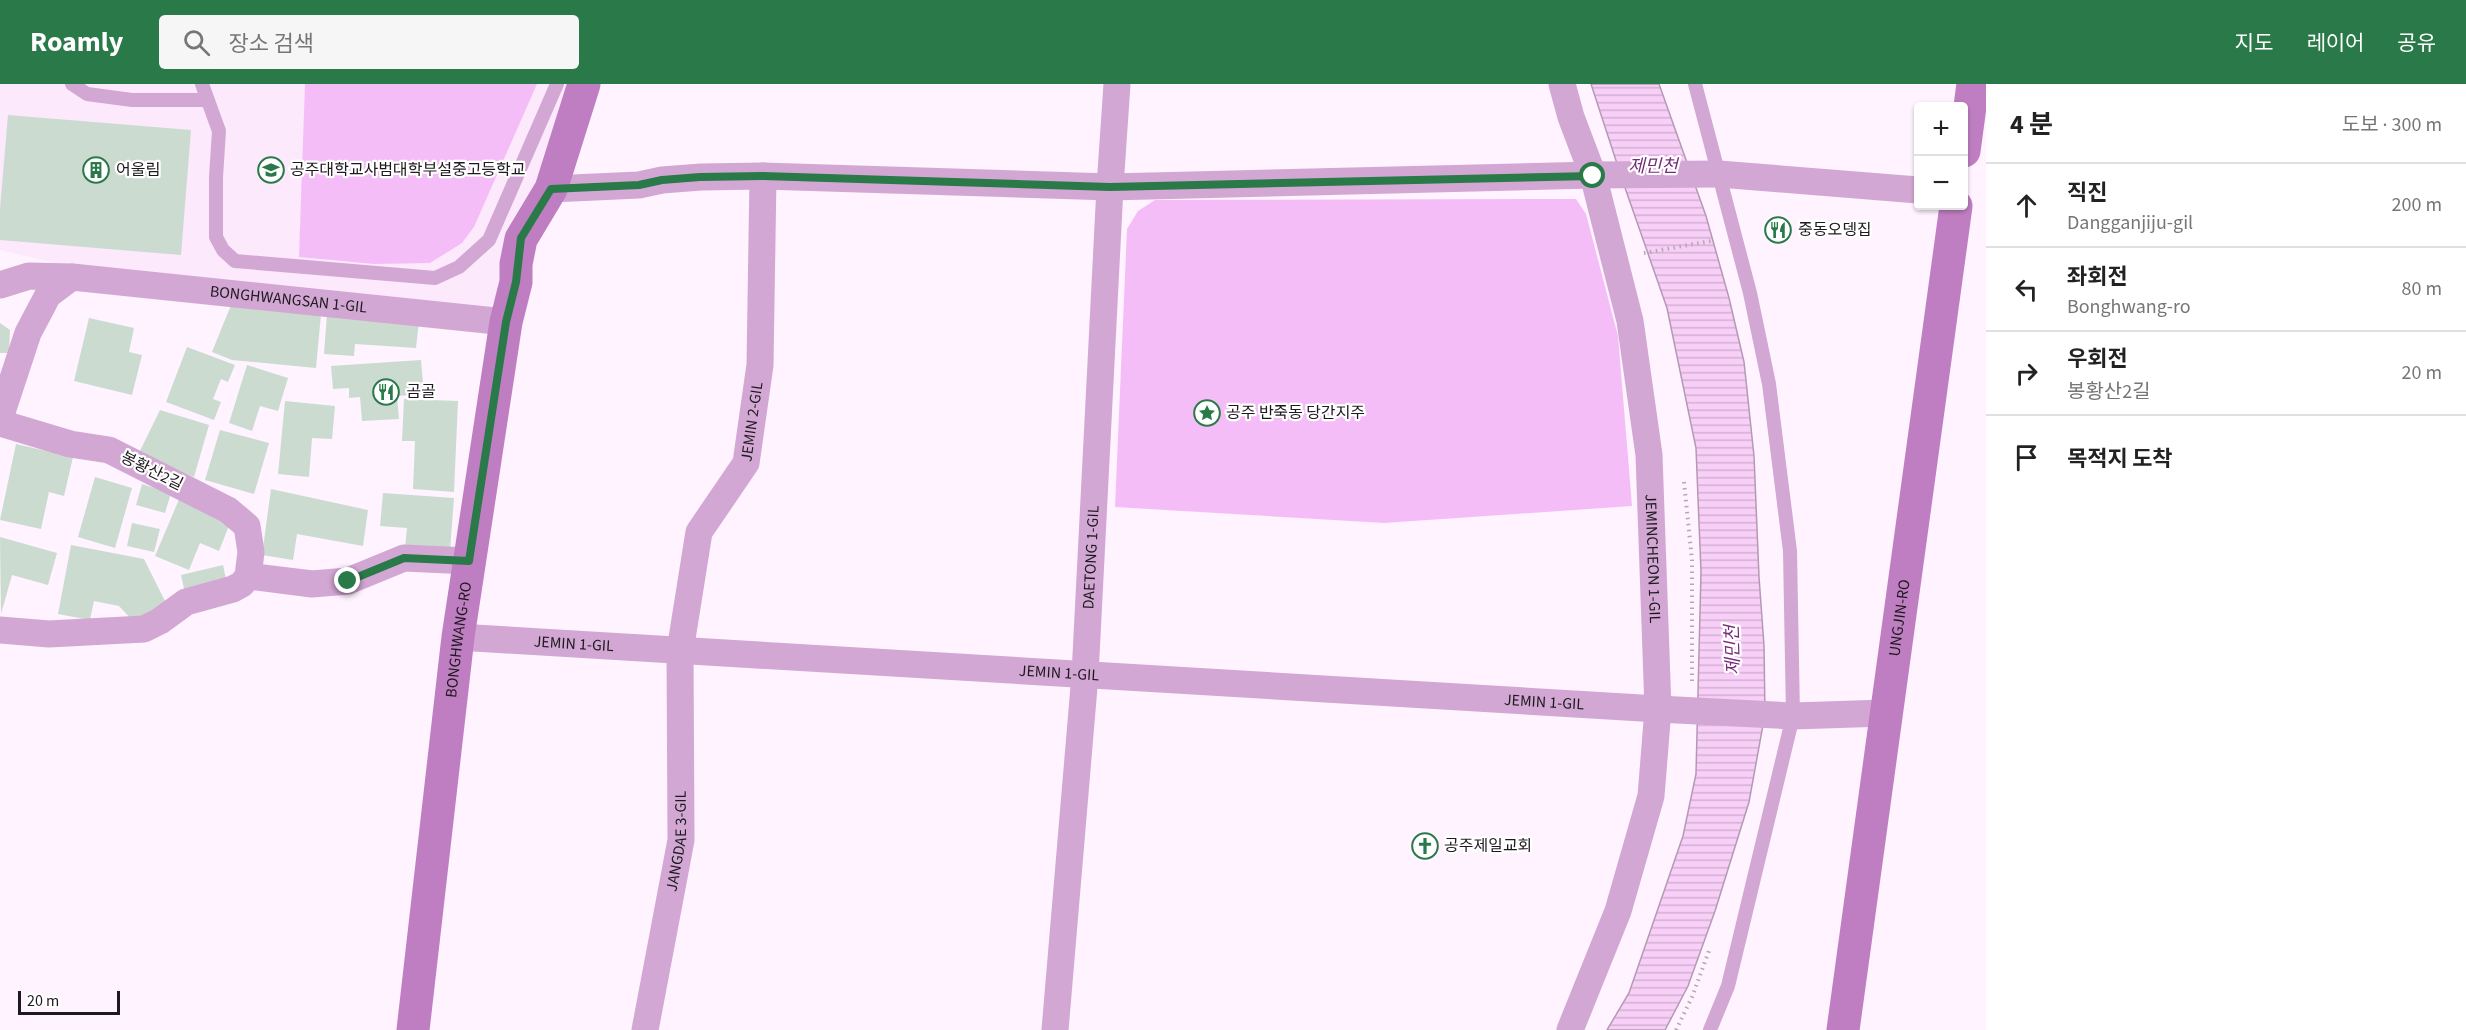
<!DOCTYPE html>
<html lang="ko">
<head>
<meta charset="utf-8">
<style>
  :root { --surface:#fff; --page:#f6f6f6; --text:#222; --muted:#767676; --line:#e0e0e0; --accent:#2a7949 }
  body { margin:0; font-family:"Source Sans 3","Noto Sans KR",sans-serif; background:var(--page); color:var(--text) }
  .controls { position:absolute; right:18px; top:18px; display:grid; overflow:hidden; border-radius:6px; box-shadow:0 2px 4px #0004 }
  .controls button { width:54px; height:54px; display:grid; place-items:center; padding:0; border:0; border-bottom:2px solid var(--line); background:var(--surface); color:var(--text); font:30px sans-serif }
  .scale { position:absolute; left:18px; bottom:15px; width:102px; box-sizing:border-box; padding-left:6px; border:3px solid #1d191e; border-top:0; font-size:16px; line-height:21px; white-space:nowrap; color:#1d191e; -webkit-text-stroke:4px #fff; paint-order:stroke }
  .stop { position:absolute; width:18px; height:18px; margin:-14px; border:4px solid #2a7949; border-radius:50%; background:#fff }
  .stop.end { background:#2a7949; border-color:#fff; box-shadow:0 2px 6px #0008 }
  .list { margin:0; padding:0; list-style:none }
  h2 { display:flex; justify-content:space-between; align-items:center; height:78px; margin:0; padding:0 24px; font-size:26px }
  h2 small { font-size:20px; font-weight:400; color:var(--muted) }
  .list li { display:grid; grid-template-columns:39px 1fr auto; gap:18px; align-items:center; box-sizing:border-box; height:84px; padding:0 24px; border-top:2px solid var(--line) }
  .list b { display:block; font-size:22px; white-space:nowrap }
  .list p { margin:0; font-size:20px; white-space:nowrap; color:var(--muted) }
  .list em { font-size:20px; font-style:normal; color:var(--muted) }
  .icon { flex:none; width:33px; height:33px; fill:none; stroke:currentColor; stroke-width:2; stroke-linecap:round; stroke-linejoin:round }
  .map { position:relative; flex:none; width:1986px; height:946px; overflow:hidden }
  header { display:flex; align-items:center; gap:36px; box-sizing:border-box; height:84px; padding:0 30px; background:var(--accent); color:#fff }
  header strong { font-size:28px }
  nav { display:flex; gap:33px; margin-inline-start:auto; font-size:21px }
  .search { width:420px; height:54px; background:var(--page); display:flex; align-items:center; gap:15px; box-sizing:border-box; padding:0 21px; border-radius:6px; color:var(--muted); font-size:22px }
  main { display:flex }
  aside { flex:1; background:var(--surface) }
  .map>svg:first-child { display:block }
</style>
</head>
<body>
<header>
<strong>Roamly</strong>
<div class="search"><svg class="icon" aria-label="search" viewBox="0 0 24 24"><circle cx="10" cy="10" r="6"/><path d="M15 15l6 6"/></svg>장소 검색</div>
<nav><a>지도</a><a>레이어</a><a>공유</a></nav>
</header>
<main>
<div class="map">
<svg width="1986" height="946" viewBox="0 0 1986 946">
  <defs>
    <pattern id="water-rules" width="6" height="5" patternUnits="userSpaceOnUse" patternTransform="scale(1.5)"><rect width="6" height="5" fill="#f7cff7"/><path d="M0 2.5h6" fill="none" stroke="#d3b1d3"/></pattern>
  </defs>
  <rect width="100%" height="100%" fill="#fef3fe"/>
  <path fill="#fce9fc" d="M0,0H583L507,211L488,222L68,182L0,166Z"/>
  <path fill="#f5bdf7" d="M305,0H537L474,143L462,159L430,179L374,180L299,173Z
    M1576,115L1586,130L1618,252L1632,422L1384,439L1115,423L1127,145L1138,127L1155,116Z"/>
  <path fill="url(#water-rules)" stroke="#b698b6" stroke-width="1.5" d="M1591,0H1659L1706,132L1729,214L1744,278L1754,372L1759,493L1764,562L1765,630L1749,718L1715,827L1688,902L1665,946H1607L1629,909L1683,752L1696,690L1701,488L1696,364L1667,224L1623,98Z"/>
  <path fill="#ccdbd0" d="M8,31L191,46L181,171L0,156V125Z
    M231,221L321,230L316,284L232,276L212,268Z
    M327,230L419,237L416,264L355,260L354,272L324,270Z
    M89,234L134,244L129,268L142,271L132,311L74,297Z
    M0,239L10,246L9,269H0Z
    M187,263L235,281L228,298L221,295L213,315L221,318L214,336L166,318Z
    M421,276L424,310L397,312L399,335L362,337L360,313L349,314V304L333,305L331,282Z
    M247,281L288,294L278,327L260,322L252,347L229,339Z
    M404,315L458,317L454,408L413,405L415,357H402Z
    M285,317L335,322L332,355L312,354L309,393L278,390Z
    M160,326L209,341L194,393L138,371Z
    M220,346L269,359L254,410L205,396Z
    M16,360L73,373L64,412L49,408L41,445L0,436Z
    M95,393L132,404L115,464L78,453Z
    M142,400L171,409L165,429L136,421Z
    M271,405L368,426L363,462L297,450L293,476L262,471Z
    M383,409L454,414L450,467L405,463L407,444L380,442Z
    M180,413L232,434L219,467L200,459L189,486L155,472Z
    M132,439L160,445L154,468L127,462Z
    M0,453L57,469L48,501L12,491L1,530Z
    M71,461L144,475L167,521L133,537L119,522L94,517L90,536L58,530Z
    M223,481L227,500L185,509L181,491Z"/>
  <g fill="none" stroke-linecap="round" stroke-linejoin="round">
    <path stroke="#b2a9b2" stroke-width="4" stroke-dasharray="1.5 4.5" stroke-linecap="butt" d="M1644,169L1711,157
      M1684,398L1692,476V597
      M1676,946L1692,913L1710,864"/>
    <path stroke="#d3a7d4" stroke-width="14" d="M72,0L87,10L132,16H207
      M202,0L219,47L216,93V153L223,166L235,177L435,194L459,183L489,156L557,0
      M1695,0L1750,209L1769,300L1790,467L1793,632L1728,902L1710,946"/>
    <g stroke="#d3a7d4" stroke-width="27">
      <path id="s1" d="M1562,0L1571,33L1593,91L1630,237L1649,371L1658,625L1651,712L1618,827L1570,946"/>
      <path d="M1719,90L1918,106"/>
      <path d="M551,105L639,101L662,96L701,93L763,92L1110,103L1593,91"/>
      <path id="s2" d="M0,201L29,192L72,193L506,238"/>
      <path d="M0,334L28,249L48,211L72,193"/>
      <path d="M0,339L70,360L109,366L228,426L247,442L251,468L248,492"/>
      <path d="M0,546L49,550L144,545L160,537L186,518L233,505L242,500L248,492L312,500L348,497L404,474L469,477"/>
      <path id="s3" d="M458,553L1658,625"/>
      <path d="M1793,632L1886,629"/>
      <path id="s4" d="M645,946L681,756L680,567L699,448L746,379L760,281L763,92"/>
      <path id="s5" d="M1055,946L1085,591L1110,103L1117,0"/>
    </g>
    <g stroke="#bf7ec1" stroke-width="33">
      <path d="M1964,67L1973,0"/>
      <path id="s6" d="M413,946L458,553L506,238L516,198V180L521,155L551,105L584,0"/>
      <path id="s7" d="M1843,946L1956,122"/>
    </g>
    <path stroke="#d3a7d4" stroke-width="27" d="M1593,91L1719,90
      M1658,625L1793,632"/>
  </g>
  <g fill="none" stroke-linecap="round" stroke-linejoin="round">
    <path stroke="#2a7949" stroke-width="8" d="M348,497L404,474L469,477L506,238L516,198L521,154L551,105L639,101L662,96L700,93L763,92L1110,103L1593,92"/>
  </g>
  <defs>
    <g id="building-ring" transform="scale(1.35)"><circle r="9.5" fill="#fff" stroke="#2a7949" stroke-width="1.5"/><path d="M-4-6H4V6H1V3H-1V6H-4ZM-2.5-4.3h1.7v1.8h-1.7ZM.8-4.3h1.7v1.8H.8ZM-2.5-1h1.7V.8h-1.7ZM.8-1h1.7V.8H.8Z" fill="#2a7949"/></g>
    <g id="school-ring" transform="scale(1.35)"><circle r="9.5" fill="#fff" stroke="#2a7949" stroke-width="1.5"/><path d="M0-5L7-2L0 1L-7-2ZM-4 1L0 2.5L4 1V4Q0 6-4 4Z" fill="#2a7949"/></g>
    <g id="restaurant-ring" transform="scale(1.35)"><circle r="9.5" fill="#fff" stroke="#2a7949" stroke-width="1.5"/><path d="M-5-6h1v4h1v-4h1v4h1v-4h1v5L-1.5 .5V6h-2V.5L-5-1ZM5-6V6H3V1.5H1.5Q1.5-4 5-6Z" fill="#2a7949"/></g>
    <g id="sight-ring" transform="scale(1.35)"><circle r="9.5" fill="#fff" stroke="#2a7949" stroke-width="1.5"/><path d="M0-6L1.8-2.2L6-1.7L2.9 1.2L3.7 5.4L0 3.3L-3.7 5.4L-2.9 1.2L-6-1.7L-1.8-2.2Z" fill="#2a7949"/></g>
    <g id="church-ring" transform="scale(1.35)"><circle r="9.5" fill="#fff" stroke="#2a7949" stroke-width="1.5"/><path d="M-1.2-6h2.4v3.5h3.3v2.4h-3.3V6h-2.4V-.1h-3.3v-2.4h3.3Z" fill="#2a7949"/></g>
  </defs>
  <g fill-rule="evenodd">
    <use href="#building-ring" x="96" y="86"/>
    <use href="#school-ring" x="271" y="86"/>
    <use href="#restaurant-ring" x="1778" y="146"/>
    <use href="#restaurant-ring" x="386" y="308"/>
    <use href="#sight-ring" x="1207" y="329"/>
    <use href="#church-ring" x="1425" y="762"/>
  </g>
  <g text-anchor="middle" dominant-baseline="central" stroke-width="4.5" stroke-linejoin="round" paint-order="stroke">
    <g font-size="16" fill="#1d191e" stroke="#fff" text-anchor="start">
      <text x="116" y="86">어울림</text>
      <text x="290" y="86">공주대학교사범대학부설중고등학교</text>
      <text x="1798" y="146">중동오뎅집</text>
      <text x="406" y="308">곰골</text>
      <text x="1226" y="329">공주 반죽동 당간지주</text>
      <text x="1444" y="762">공주제일교회</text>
    </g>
    <g font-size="16" fill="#1d191e" stroke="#fff">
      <text stroke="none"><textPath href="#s2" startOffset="291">BONGHWANGSAN 1-GIL</textPath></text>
      <text stroke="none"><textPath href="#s4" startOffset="628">JEMIN 2-GIL</textPath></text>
      <text transform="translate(152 387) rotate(26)">봉황산2길</text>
      <text stroke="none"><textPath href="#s5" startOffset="474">DAETONG 1-GIL</textPath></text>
      <text stroke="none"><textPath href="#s1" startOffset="486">JEMINCHEON 1-GIL</textPath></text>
      <text stroke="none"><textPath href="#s7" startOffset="416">UNGJIN-RO</textPath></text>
      <text stroke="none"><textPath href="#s6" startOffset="393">BONGHWANG-RO</textPath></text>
      <text stroke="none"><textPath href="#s3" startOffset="116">JEMIN 1-GIL</textPath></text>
      <text stroke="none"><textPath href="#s3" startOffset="602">JEMIN 1-GIL</textPath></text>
      <text stroke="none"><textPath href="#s3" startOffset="1088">JEMIN 1-GIL</textPath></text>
      <text stroke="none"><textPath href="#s4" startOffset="192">JANGDAE 3-GIL</textPath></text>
    </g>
    <g font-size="18" font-style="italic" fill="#772c7b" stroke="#fff">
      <text x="1653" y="82">제민천</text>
      <text transform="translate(1733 566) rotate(-92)">제민천</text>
    </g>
  </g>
</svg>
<div class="controls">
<button>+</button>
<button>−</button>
</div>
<div class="scale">20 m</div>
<div class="stop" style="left:1593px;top:92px"></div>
<div class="stop end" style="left:348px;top:497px"></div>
</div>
<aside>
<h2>4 분<small>도보 · 300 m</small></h2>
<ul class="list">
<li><svg class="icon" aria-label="ahead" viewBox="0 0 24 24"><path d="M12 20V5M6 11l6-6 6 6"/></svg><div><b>직진</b><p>Dangganjiju-gil</p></div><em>200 m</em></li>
<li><svg class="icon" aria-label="left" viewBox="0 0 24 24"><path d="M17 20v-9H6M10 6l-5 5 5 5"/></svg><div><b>좌회전</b><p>Bonghwang-ro</p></div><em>80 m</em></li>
<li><svg class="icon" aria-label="right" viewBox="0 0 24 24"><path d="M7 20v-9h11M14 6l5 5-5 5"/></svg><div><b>우회전</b><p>봉황산2길</p></div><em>20 m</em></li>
<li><svg class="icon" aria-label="arrive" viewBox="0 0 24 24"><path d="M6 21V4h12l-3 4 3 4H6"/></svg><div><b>목적지 도착</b></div></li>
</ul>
</aside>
</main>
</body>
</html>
